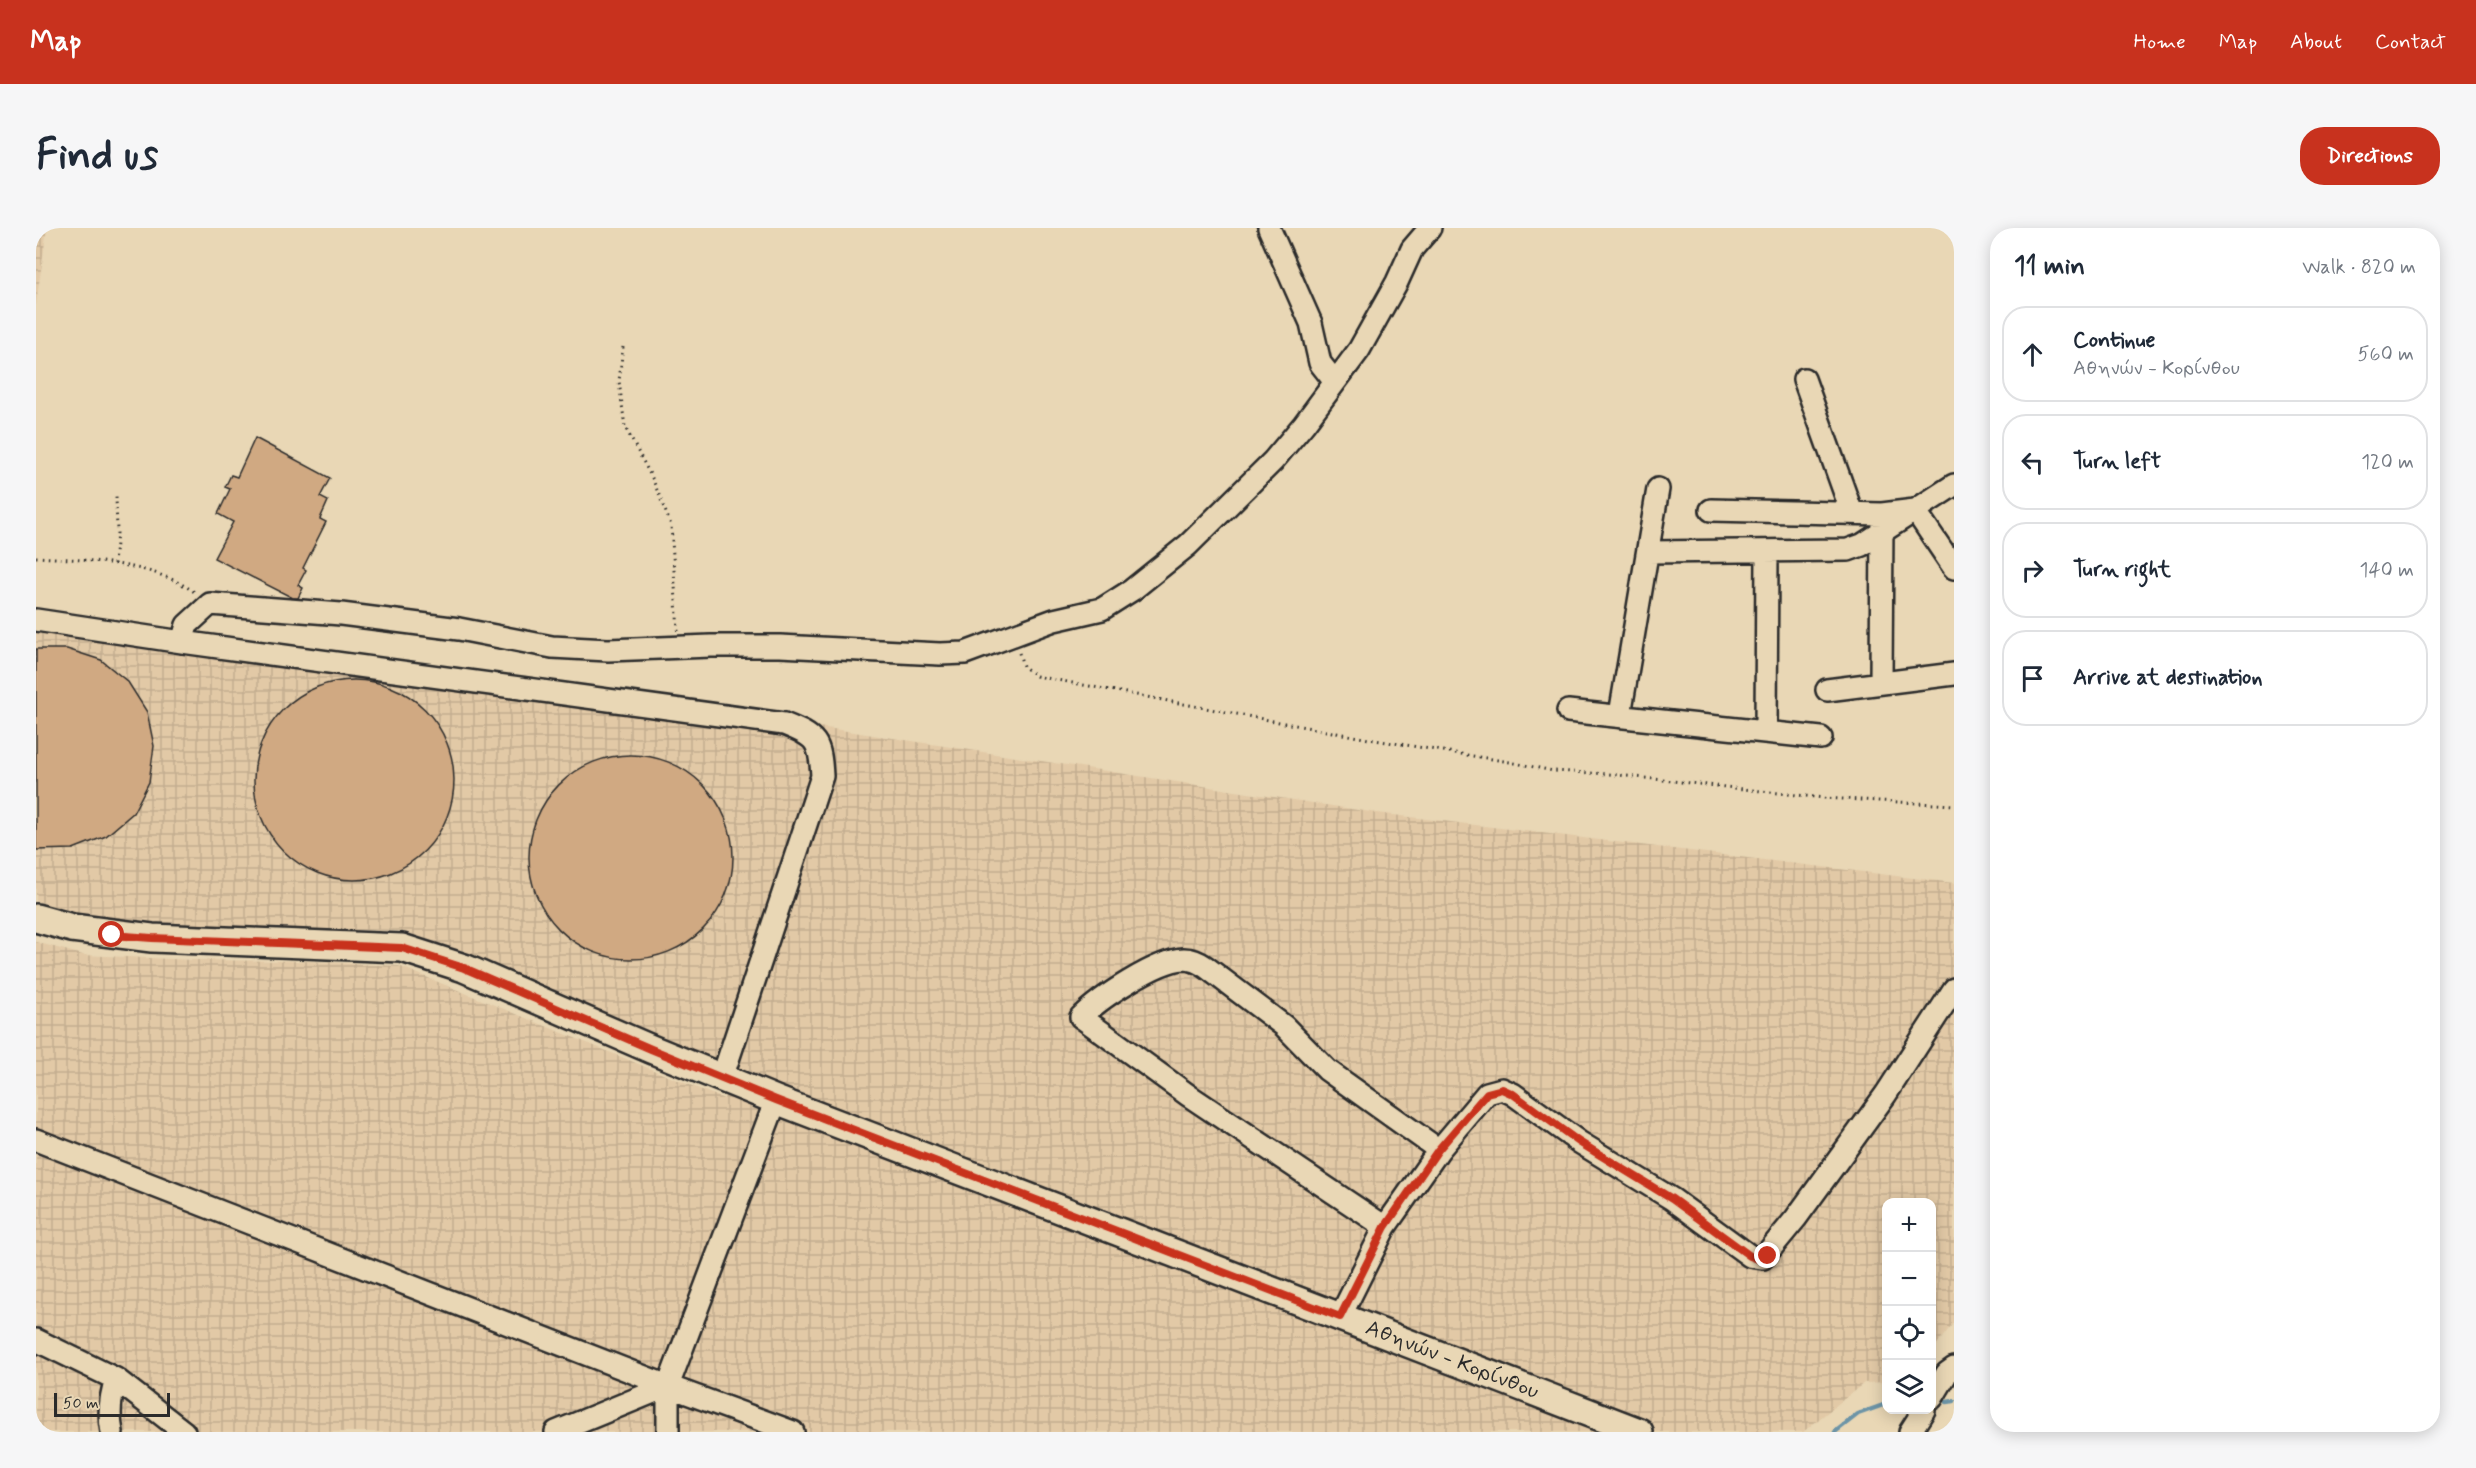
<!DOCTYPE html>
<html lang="en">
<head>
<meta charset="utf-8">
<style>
  :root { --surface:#fff; --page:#f6f6f7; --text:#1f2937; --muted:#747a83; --line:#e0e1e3; --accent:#c8321e }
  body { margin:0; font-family:Mynerve,sans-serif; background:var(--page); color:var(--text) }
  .controls { position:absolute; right:18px; bottom:18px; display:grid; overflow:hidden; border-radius:12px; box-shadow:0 3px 15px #0003 }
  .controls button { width:54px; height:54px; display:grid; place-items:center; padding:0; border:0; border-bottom:2px solid var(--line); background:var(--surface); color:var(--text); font:30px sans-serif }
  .scale { position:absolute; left:18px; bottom:15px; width:116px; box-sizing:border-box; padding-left:6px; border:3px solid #2b2b2b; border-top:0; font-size:16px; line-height:21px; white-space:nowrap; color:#2b2b2b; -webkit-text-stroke:4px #e9d7b5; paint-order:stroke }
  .stop { position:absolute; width:18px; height:18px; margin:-14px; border:4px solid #c8321e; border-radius:50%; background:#fff }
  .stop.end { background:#c8321e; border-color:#fff; box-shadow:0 2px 6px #0008 }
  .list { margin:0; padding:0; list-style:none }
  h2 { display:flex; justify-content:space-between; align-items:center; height:78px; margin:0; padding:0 24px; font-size:26px }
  h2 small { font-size:20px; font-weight:400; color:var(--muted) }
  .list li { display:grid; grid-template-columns:39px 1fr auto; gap:18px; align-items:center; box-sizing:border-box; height:96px; margin:0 12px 12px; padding:0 12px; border:2px solid var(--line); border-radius:24px }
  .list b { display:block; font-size:22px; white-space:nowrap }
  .list p { margin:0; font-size:20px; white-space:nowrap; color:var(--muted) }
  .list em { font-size:20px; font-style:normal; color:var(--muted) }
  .icon { flex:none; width:33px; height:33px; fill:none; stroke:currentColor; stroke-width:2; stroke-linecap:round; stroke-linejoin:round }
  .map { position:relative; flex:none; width:1918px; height:1204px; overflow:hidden; border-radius:24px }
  header { display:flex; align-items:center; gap:36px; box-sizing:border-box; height:84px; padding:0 30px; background:var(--accent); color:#fff }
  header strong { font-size:28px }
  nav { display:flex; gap:33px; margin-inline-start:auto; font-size:21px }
  .intro { display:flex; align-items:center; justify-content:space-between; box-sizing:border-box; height:144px; padding:0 36px }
  h1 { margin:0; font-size:42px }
  .button { padding:15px 27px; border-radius:24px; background:var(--accent); color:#fff; font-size:21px; font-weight:700 }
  main { display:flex; gap:36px; padding:0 36px }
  aside { flex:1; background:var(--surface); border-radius:24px; box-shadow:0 3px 15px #0003 }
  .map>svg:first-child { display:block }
</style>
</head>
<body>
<header>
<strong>Map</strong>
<nav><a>Home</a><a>Map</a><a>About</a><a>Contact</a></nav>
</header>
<div class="intro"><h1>Find us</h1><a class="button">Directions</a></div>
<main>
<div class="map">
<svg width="1918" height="1204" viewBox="0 0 1918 1204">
  <defs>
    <pattern id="industrial-grid" width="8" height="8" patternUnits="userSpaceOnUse" patternTransform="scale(1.5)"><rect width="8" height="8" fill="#e2c9a6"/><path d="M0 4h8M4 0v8" fill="none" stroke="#c2ad8f"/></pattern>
  </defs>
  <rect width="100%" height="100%" fill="#e9d7b5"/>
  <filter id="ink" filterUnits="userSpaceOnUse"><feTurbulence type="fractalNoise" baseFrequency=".0167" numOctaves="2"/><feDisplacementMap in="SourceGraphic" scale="12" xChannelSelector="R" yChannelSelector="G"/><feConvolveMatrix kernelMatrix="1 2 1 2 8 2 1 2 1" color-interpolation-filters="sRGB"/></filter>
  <g filter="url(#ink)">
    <path fill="url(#industrial-grid)" d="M0,0H11L0,77Z
      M0,392L125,405L811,503L1341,585L1918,655V1094L1896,1123V974H1850V1154L1828,1155L1767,1204H0V714L47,727L157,732L269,733L363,738L688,871L790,565L693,842L430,724L363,703L224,700L86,693L40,685L0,673Z"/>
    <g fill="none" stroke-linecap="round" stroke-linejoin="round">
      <path stroke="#6c94a7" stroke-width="4.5" d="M1911,1174L1918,1173
        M1799,1204L1822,1186L1850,1176"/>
    </g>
    <path fill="#d0a982" stroke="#2b2b2b" stroke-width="1.5" d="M219,210L294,250L284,269L292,273L284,291L290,294L267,340L270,342L262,357L267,360L262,370H257L178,330L197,294L182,286L194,261L189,259L195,247L201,249Z
      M0,421H31L65,432L92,454L111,484L118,518L113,554L97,585L70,608L37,621L0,622Z
      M218 552a100 100 0 1 1 200 0a100 100 0 1 1-200 0Z
      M493 629a102 102 0 1 1 204 0a102 102 0 1 1-204 0Z"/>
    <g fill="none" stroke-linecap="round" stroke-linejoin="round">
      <g stroke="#2b2b2b" stroke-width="26">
        <path id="minor" d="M1233,0L1275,95L1284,135L1299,154
          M1768,151L1816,285
          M1675,282L1846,286L1879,282L1918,340
          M1612,324L1812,322L1826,317L1918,257
          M0,392L146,414L748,496C781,509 784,513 786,548L686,850
          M146,414L151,397L174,376L305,386L423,401L516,419L572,422L675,418H744L904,426L929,425L1018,392L1066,381L1096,362L1152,317L1237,233L1268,196L1323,122L1361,54L1376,21L1394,0
          M1845,454L1846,293
          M1791,462L1918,446
          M1532,483L1785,510
          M1584,487L1622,261
          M1730,502L1731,323
          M0,912L632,1158L757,1204
          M1349,999L1152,867L1045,789C1064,770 1121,732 1148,731C1156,731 1163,734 1170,739L1248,798L1291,842L1403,922
          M1304,1089L1349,999L1403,922L1451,865L1466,861L1477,866L1543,914L1636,971L1714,1028L1727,1030L1760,990L1850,866L1918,761
          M0,1112L80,1151L148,1204
          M1896,1170L1911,1145L1918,1140
          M76,1204C72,1185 74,1169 80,1151
          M520,1204L632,1158
          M632,1204V1158L740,872
          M1874,1204L1888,1182"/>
      </g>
      <g stroke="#2b2b2b" stroke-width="32">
        <path id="major" d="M0,690L36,700L116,710L366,720L428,740L615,821L740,872L1603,1204"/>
      </g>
      <path stroke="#2b2b2b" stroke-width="3" stroke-dasharray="1.5 4.5" stroke-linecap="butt" d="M587,119L583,153L589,199L617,252L635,297L642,403
        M0,329C51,332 119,334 161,366
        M78,336L81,305L80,268
        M983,425L987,438L1000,448L1333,511L1474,534L1517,543L1573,546L1788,570L1918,577"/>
      <use href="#minor" stroke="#e9d7b5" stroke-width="21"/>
      <use href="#major" stroke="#e9d7b5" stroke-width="27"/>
    </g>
  </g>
  <g fill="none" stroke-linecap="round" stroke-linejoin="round" filter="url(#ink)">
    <path stroke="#c8321e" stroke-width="8" d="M76,707L116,710L366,720L428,740L615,821L740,872L1304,1089L1349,999L1402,922L1451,865L1466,861L1477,866L1543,914L1636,971L1714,1028L1722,1031L1732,1028"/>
  </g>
  <g text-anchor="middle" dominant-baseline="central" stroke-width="4.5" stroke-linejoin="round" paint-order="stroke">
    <g font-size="22" fill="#2b2b2b" stroke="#e9d7b5">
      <text transform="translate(1416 1132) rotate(21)">Αθηνών - Κορίνθου</text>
    </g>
  </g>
</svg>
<div class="controls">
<button>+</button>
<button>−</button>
<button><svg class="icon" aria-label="locate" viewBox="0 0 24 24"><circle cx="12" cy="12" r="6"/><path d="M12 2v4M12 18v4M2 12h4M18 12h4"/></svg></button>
<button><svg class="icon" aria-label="layers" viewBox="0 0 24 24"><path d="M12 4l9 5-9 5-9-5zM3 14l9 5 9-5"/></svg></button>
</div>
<div class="scale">50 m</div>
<div class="stop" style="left:76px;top:707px"></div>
<div class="stop end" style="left:1732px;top:1028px"></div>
</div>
<aside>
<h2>11 min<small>Walk · 820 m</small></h2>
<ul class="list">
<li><svg class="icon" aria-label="ahead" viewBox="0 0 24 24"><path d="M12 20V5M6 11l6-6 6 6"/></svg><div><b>Continue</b><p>Αθηνών - Κορίνθου</p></div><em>560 m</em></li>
<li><svg class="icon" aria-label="left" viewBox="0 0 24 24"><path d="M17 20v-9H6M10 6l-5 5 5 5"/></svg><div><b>Turn left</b></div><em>120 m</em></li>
<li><svg class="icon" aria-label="right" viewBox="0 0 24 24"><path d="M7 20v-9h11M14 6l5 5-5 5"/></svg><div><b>Turn right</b></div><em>140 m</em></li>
<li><svg class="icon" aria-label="arrive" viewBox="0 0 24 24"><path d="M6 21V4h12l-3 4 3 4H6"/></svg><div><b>Arrive at destination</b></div></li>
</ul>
</aside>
</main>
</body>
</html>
